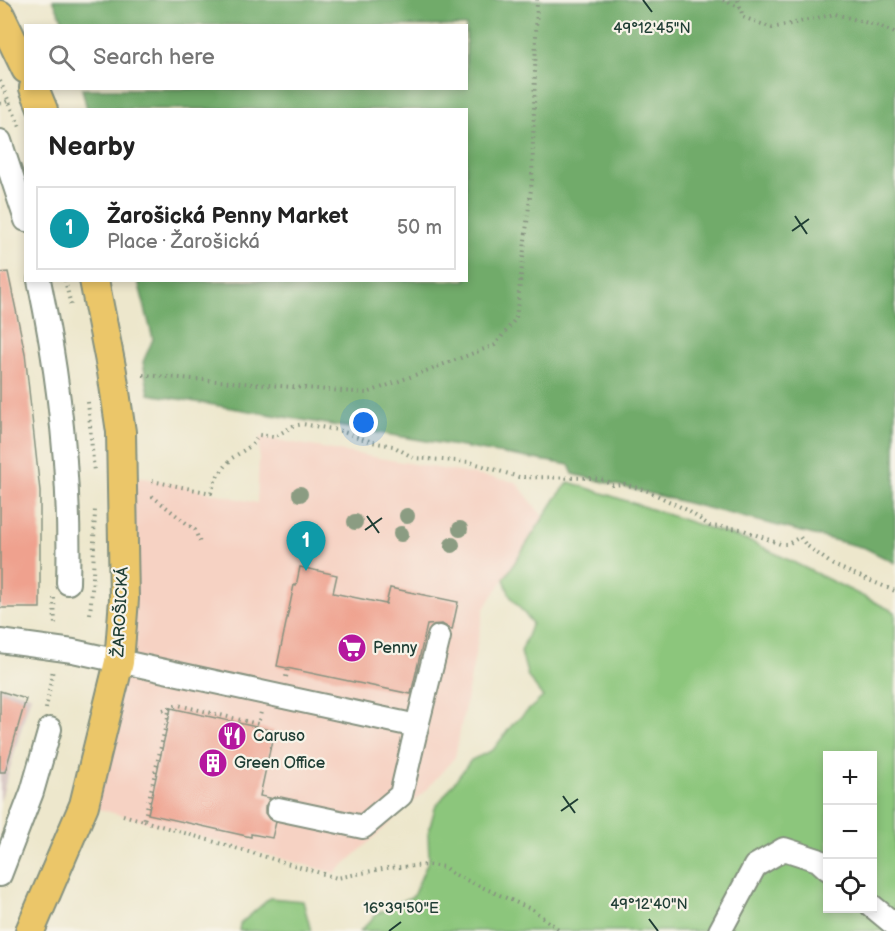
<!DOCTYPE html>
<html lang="en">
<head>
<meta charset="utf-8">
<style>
  :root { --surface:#fff; --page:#f2f2f2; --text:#222; --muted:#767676; --line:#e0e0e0; --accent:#b5179e }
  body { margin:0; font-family:"Balsamiq Sans",sans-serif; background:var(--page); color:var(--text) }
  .controls { position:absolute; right:18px; bottom:18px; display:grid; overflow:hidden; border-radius:0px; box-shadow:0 3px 9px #0003 }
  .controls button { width:54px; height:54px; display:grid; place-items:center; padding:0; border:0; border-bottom:2px solid var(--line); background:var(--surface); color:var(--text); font:30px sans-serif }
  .you { position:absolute; left:364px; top:423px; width:21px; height:21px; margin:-15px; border:4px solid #fff; border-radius:50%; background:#1a73e8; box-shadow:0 0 0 9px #1a73e833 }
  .badge { display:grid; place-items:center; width:39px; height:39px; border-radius:50%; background:var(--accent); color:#fff; font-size:20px; font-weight:700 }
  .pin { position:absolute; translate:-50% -50px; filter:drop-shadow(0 2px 3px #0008) }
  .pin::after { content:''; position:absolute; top:32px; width:21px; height:18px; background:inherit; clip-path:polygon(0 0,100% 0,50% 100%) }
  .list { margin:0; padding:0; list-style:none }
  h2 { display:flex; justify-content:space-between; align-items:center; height:78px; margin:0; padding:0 24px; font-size:26px }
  h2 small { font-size:20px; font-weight:400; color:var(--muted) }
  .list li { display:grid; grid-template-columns:39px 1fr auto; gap:18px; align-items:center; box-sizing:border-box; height:84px; margin:0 12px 12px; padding:0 12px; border:2px solid var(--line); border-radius:0px }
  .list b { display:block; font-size:22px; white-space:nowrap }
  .list p { margin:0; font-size:20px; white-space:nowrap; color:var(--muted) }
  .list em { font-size:20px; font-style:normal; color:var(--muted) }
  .icon { flex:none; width:33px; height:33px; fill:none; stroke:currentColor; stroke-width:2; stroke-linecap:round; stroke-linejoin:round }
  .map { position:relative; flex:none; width:895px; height:931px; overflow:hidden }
  .search { position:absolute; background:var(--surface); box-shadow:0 3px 9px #0003; left:24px; top:24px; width:444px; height:66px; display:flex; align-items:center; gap:15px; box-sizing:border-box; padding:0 21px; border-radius:0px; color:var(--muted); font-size:22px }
  .panel { position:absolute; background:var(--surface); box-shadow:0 3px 9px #0003; left:24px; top:108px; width:444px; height:174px; border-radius:0px }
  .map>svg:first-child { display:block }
</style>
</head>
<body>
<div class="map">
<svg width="895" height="931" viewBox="0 0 895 931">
  <rect width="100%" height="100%" fill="#f7f3e8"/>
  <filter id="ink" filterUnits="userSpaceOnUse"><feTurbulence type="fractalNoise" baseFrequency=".0167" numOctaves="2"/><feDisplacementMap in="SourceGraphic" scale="12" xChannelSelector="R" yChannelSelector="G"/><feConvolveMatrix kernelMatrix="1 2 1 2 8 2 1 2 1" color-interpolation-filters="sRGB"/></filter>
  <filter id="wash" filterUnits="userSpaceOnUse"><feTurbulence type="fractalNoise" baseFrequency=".008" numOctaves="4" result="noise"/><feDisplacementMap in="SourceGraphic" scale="24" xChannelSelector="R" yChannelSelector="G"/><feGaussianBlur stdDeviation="1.35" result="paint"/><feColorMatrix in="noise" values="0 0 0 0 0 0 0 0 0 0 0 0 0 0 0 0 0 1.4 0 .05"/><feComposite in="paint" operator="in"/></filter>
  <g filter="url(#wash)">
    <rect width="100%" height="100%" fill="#ede7cc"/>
    <path fill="#f6d2c3" d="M260,437L516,482L544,518L484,609L455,757L424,792L335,873L84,805L119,662L123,473L257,503Z"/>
    <path fill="#d1bfbd" d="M0,687L31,695L0,802Z"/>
    <path fill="#8cc67b" stroke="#568258" stroke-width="1.5" fill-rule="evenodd" d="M569,482L754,543L895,612V931H360L377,914L413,896L429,859L428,833L435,808L471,760L493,750L512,725L543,697L528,677L521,652L532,623L510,596L504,579L556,498ZM828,756H872V908H828Z
      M270,898L303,901L311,931H239L240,924Z"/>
    <path fill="#71ab6b" stroke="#487450" stroke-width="1.5" d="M53,0H895V563L865,548L573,474L569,465L149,394L143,362L153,339L138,281L466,280V110L87,109L82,89L466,88V26L65,25Z"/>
    <g id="blocks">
      <path fill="#efa18e" d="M8,272L25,353L40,491V608H0V273Z
        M300,567L337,575L333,593L386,604L390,588L458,602L452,630L442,624L427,625L411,694L277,666L294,585L296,586Z
        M0,691L26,699L5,772H0Z
        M171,708L274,731L260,796L270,798L265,807V813L269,819L276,822L272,838L251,834V837L148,814Z"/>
    </g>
  </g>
  <g filter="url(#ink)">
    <use href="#blocks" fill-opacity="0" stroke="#869280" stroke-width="1.5"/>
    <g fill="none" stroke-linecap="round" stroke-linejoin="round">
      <g stroke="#869280" stroke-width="26">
        <path id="minor" d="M0,141L26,220
          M39,280C60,381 71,480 68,583
          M0,641L73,651L417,726L401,795L363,827L278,809
          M417,726L439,637
          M0,875L32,792L50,729
          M872,906L895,925
          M720,931L755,866L784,849L818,860L828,869"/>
      </g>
      <g stroke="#869280" stroke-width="32">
        <path id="major" d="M0,15L26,69
          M34,88L43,110
          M30,931L84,805L119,662L124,599L121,432L112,372L94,280"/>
      </g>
      <path stroke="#869280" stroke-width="4" stroke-dasharray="1.5 4.5" stroke-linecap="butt" d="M723,0L741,8
        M738,0L743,17L772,28L835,14L879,26L895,33
        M0,81L20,127
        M0,104L8,101
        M65,280L71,306
        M143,375L367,393L495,345L516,318L532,180L537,0
        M88,402L94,472
        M152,481L211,493L216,478L232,458L252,445L259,435L274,437L293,426L303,424L338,430L372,442L393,446L414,458L470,462L519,477L593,478L605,480L612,485L625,484L648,491L687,510L710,526L741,529L780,544H788L800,537L806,545L833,565L895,591
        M152,496L195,530L200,543
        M54,598L55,627
        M90,614L93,578L95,507
        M286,677L288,668
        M46,709L53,669
        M163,710L178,705L258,724L261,712
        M123,815L144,821L170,707
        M144,821L337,878L387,868L428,865L444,867L453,874L533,910L561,931"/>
      <use href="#minor" stroke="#fff" stroke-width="22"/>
      <use href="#major" stroke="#ebc669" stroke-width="28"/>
    </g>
    <g fill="#8b9c82">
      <circle cx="300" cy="494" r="8"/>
      <circle cx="407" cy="516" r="8"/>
      <circle cx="355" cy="522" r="8"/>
      <circle cx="460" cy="529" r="8"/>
      <circle cx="401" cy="534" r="8"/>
      <circle cx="452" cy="545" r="8"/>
    </g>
  </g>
  <path fill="none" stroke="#1f3d34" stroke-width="2" d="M643,0L652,12M795,216L807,234M792,231L809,219M367,516L379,533M365,530L382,518M563,796L575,813M561,811L578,799M649,919L658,931M389,931L401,922"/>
  <defs>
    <g id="supermarket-disc" transform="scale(1.5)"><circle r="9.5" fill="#b5179e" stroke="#f7f3e8"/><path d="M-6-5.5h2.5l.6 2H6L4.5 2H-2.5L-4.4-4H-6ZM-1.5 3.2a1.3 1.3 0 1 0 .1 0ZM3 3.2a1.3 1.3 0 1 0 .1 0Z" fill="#fff"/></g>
    <g id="restaurant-disc" transform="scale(1.5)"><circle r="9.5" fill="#b5179e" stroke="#f7f3e8"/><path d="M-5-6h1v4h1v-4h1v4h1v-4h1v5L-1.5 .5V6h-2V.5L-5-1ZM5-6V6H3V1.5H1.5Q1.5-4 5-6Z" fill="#fff"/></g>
    <g id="building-disc" transform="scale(1.5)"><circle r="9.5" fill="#b5179e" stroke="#f7f3e8"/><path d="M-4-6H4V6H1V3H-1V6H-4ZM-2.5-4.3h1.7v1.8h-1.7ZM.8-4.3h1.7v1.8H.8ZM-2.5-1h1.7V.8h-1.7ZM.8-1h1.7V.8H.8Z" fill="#fff"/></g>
  </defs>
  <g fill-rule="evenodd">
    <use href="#supermarket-disc" x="352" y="648"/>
    <use href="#restaurant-disc" x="232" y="736"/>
    <use href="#building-disc" x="213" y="763"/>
  </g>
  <g text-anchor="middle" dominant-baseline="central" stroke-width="4.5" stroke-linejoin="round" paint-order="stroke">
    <g font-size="16" fill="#1f3d34" stroke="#f7f3e8">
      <text transform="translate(121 612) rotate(-87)">ŽAROŠICKÁ</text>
    </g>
    <g font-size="16" fill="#1f3d34" stroke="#f7f3e8" text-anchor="start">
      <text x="373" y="648">Penny</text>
      <text x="253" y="736">Caruso</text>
      <text x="234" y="763">Green Office</text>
    </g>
  </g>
  <g font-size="15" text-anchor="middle" fill="#1f3d34" stroke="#f7f3e8" stroke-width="4.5" stroke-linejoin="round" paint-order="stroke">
    <text x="652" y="33">49°12'45"N</text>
    <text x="649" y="909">49°12'40"N</text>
    <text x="401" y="913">16°39'50"E</text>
  </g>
</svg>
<div class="controls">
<button>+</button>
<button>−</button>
<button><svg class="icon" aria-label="locate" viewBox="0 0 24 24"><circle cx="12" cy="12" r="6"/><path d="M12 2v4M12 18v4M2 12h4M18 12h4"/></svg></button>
</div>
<div class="you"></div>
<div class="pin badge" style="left:306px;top:571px;background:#0f9aa8">1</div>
<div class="search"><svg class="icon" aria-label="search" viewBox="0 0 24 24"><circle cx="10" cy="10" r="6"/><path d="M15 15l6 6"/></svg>Search here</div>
<section class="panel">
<h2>Nearby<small></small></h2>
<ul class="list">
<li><span class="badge" style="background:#0f9aa8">1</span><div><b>Žarošická Penny Market</b><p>Place · Žarošická</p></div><em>50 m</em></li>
</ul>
</section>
</div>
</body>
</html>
